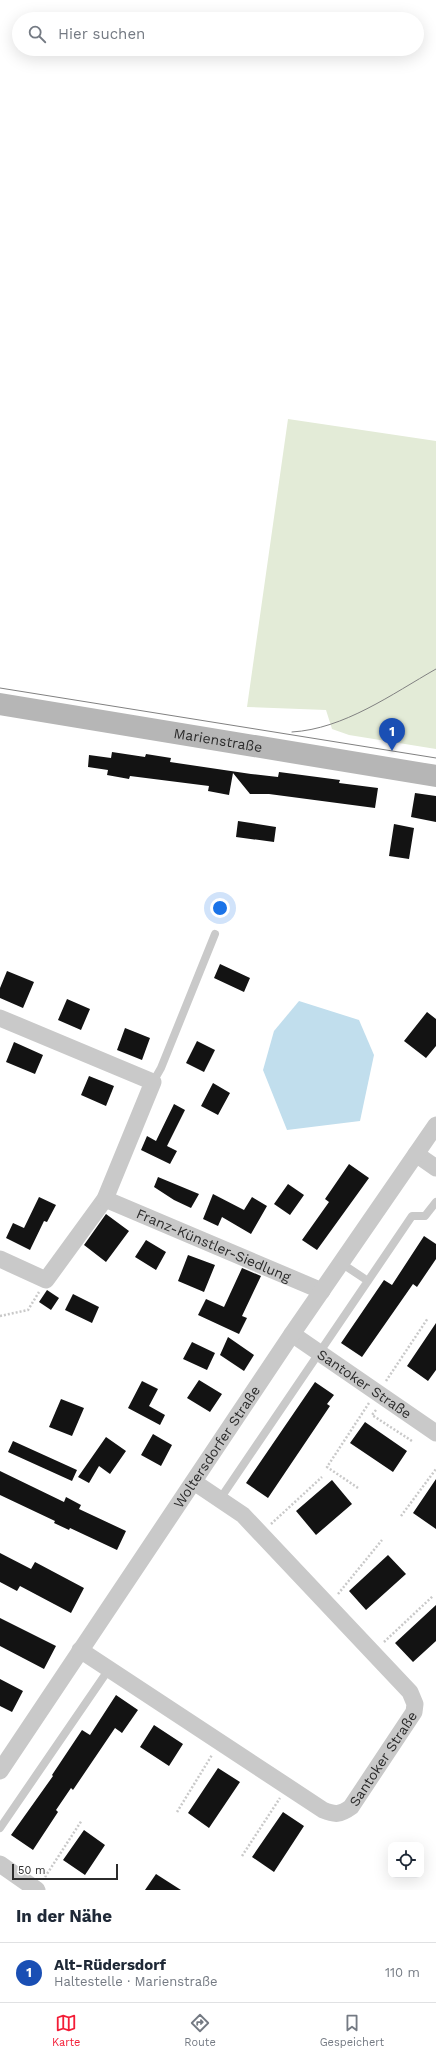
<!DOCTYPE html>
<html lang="de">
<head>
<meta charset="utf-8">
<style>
  :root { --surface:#fff; --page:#f6f6f7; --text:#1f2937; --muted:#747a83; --line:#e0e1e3; --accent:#f31d37 }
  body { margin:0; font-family:"Work Sans",sans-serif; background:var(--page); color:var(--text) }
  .controls { position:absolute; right:12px; bottom:12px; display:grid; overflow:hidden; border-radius:8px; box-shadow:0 4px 16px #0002 }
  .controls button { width:36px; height:36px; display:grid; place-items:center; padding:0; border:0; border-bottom:1px solid var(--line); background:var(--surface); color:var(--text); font:20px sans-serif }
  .scale { position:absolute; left:12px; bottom:10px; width:106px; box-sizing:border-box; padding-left:4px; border:2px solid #2c2c2c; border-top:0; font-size:11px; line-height:14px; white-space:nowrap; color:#2c2c2c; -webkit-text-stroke:3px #fff; paint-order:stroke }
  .you { position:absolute; left:220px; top:908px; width:14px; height:14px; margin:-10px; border:3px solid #fff; border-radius:50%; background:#1a73e8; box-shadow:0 0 0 6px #1a73e833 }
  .badge { display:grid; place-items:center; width:26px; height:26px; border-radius:50%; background:var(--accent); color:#fff; font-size:13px; font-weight:700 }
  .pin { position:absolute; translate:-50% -33px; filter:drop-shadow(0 1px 2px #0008) }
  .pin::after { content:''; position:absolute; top:21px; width:14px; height:12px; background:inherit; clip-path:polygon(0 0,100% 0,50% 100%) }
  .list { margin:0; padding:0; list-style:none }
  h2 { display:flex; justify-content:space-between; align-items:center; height:52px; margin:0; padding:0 16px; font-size:17px }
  h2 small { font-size:13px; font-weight:400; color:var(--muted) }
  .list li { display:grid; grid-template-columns:26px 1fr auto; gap:12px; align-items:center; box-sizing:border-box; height:60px; padding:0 16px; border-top:1px solid var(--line) }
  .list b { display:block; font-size:15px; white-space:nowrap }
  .list p { margin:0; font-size:13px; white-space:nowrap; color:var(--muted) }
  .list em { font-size:13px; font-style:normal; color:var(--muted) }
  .icon { flex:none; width:22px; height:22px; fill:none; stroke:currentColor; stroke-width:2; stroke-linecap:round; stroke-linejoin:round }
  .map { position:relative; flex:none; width:436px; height:1890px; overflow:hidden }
  .search { position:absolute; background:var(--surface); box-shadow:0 4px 16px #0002; left:12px; right:12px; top:12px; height:44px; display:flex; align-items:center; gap:10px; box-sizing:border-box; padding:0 14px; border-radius:22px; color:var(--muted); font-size:15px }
  .sheet { height:112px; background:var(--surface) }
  nav { display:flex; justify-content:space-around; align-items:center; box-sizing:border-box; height:56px; border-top:1px solid var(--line); background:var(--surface); font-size:11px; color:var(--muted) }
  nav a { display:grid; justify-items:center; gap:2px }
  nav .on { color:var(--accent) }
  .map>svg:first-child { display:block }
</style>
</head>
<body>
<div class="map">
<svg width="436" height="1890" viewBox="0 0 436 1890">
  <rect width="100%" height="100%" fill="#fff"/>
  <path fill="#e3ebd7" d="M288,419L436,441V749L349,735L332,729L326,710L247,707Z"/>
  <path fill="#c1deed" d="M299,1001L359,1020L374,1055L360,1121L287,1130L263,1070L274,1031Z"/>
  <path fill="#131313" d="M112,752L145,757L146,754L171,758L170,762L251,774L278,777L279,772L340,780L339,783L378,788L375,808L269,794H250L233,773L229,795L208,791L209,786L130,776L129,779L107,775L108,770L88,767L89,755L111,758Z
    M415,793L436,796V822L411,817Z
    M238,821L276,827L274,842L236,837Z
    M394,824L414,828L409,859L389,856Z
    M220,964L250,978L244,992L214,978Z
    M7,971L34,982L23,1008L0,998V988Z
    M67,999L90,1009L81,1030L58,1020Z
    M427,1012L436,1019V1046L426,1058L404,1041Z
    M125,1028L150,1038L142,1060L117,1050Z
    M197,1041L215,1050L204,1072L186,1063Z
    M14,1042L43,1055L35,1074L6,1062Z
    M89,1076L114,1086L106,1106L81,1095Z
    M213,1083L230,1093L218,1115L201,1106Z
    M174,1104L185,1110L167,1146L177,1151L170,1164L141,1150L147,1136L156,1141Z
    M349,1164L369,1178L317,1250L302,1240L329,1202L325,1199Z
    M158,1177L199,1194L191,1208L174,1200L154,1187Z
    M288,1184L304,1195L290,1215L274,1204Z
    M213,1194L244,1210L252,1197L267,1206L251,1234L222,1217L218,1226L203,1219Z
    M39,1197L56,1205L47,1222L44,1221L30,1250L6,1238L13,1223L24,1228Z
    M106,1214L129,1231L106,1262L84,1245Z
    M424,1236L436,1244V1259L417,1287L413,1284L362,1357L341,1343L384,1280L392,1285Z
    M146,1240L166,1252L156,1270L135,1257Z
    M188,1255L215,1265L204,1292L178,1281Z
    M242,1268L261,1276L242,1316L247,1318L239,1334L198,1315L206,1299L224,1307Z
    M47,1290L59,1298L51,1310L39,1302Z
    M73,1294L99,1307L92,1323L65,1310Z
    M436,1323V1370L428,1381L407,1366Z
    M228,1337L254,1355L244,1371L220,1355Z
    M192,1342L215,1353L207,1370L183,1359Z
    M199,1380L222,1394L210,1412L187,1398Z
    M142,1381L158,1389L149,1406L165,1415L160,1425L128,1408Z
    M315,1382L334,1395L327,1404L330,1406L268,1498L246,1483Z
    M61,1399L84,1408L72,1436L49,1427Z
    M365,1422L407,1451L393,1472L350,1443Z
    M153,1434L172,1445L161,1466L141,1455Z
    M106,1437L126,1451L110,1474L99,1466L89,1483L78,1477Z
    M13,1441L77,1470L72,1481L8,1452Z
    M0,1471L64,1502L66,1497L81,1505L79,1509L126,1531L117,1550L70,1528L69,1530L54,1523L55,1521L0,1495Z
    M436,1479V1529L413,1513Z
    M332,1480L352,1504L316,1535L296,1511Z
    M0,1553L31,1569L35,1562L84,1588L71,1613L20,1586L17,1591L0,1582Z
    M388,1555L406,1574L366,1610L349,1591Z
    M436,1605V1641L413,1662L395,1643Z
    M0,1618L56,1646L44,1669L0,1646Z
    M0,1679L23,1691L12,1712L0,1706Z
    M116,1695L138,1710L122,1733L115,1728L73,1790L71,1788L56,1810L58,1812L33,1850L11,1835L53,1776L52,1775L82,1730L90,1735Z
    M154,1725L183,1744L169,1766L140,1747Z
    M218,1768L240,1782L209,1828L188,1813Z
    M283,1812L304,1826L274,1872L252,1857Z
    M84,1830L105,1845L85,1875L63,1860Z
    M156,1874L181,1890H145Z"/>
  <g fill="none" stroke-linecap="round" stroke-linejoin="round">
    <path stroke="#c9c9c9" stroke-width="2.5" stroke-dasharray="2 2" stroke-linecap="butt" d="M0,1316L28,1310L39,1292
      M386,1381L428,1318
      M376,1410L372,1415L412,1441
      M358,1488L327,1467L369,1403
      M401,1516L436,1469
      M271,1524L322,1477
      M338,1594L382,1540
      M384,1642L433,1596
      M177,1812L212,1755
      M242,1856L280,1798
      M45,1877L82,1820"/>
    <path stroke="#c9c9c9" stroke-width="8" d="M153,1082L161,1068L215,934
      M341,1263L368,1281
      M220,1499L412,1216H425L436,1202
      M0,1828L109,1669"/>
    <g stroke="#c9c9c9" stroke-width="17">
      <path d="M0,1018L153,1082L105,1199L46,1280L0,1259"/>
      <path d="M416,1154L436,1168"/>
      <path id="s1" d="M105,1199L322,1291"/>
      <path id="s2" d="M292,1334L436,1433"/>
      <path id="s3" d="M80,1650L323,1810C335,1815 340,1815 351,1807L414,1712L415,1704L410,1692L243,1515L194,1482"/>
      <path id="s4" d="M0,1771L292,1334L436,1125"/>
      <path d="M0,1864L37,1890"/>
    </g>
    <path stroke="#b6b6b6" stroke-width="22" id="s5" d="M0,704L436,776"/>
    <path stroke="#818181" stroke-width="1" d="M0,688L436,758
      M292,732C344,729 392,694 436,669"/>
  </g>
  <g text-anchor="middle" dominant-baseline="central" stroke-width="4" stroke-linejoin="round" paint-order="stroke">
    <g font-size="14" fill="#2c2c2c" stroke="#fff">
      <text stroke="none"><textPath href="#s5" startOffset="221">Marienstraße</textPath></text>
      <text stroke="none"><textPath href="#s1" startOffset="118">Franz-Künstler-Siedlung</textPath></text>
      <text stroke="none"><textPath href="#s2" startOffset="88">Santoker Straße</textPath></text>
      <text stroke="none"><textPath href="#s4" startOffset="390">Woltersdorfer Straße</textPath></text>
      <text stroke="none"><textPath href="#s3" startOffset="379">Santoker Straße</textPath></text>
    </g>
  </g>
</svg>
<div class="controls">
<button><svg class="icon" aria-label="locate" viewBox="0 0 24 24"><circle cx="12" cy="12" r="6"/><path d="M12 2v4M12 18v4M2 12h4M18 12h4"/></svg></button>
</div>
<div class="scale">50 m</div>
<div class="you"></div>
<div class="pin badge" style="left:392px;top:751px;background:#1a4fb4">1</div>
<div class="search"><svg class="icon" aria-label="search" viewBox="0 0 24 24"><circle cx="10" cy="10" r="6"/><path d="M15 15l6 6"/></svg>Hier suchen</div>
</div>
<section class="sheet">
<h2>In der Nähe<small></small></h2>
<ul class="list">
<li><span class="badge" style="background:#1a4fb4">1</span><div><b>Alt-Rüdersdorf</b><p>Haltestelle · Marienstraße</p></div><em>110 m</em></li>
</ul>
</section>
<nav>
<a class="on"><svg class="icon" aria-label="map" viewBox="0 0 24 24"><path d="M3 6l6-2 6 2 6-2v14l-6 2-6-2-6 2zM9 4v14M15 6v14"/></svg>Karte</a>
<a><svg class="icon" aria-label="directions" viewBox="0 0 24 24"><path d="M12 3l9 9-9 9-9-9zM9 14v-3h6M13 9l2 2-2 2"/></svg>Route</a>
<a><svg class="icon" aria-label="saved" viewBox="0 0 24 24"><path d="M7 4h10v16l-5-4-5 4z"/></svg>Gespeichert</a>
</nav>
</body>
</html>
